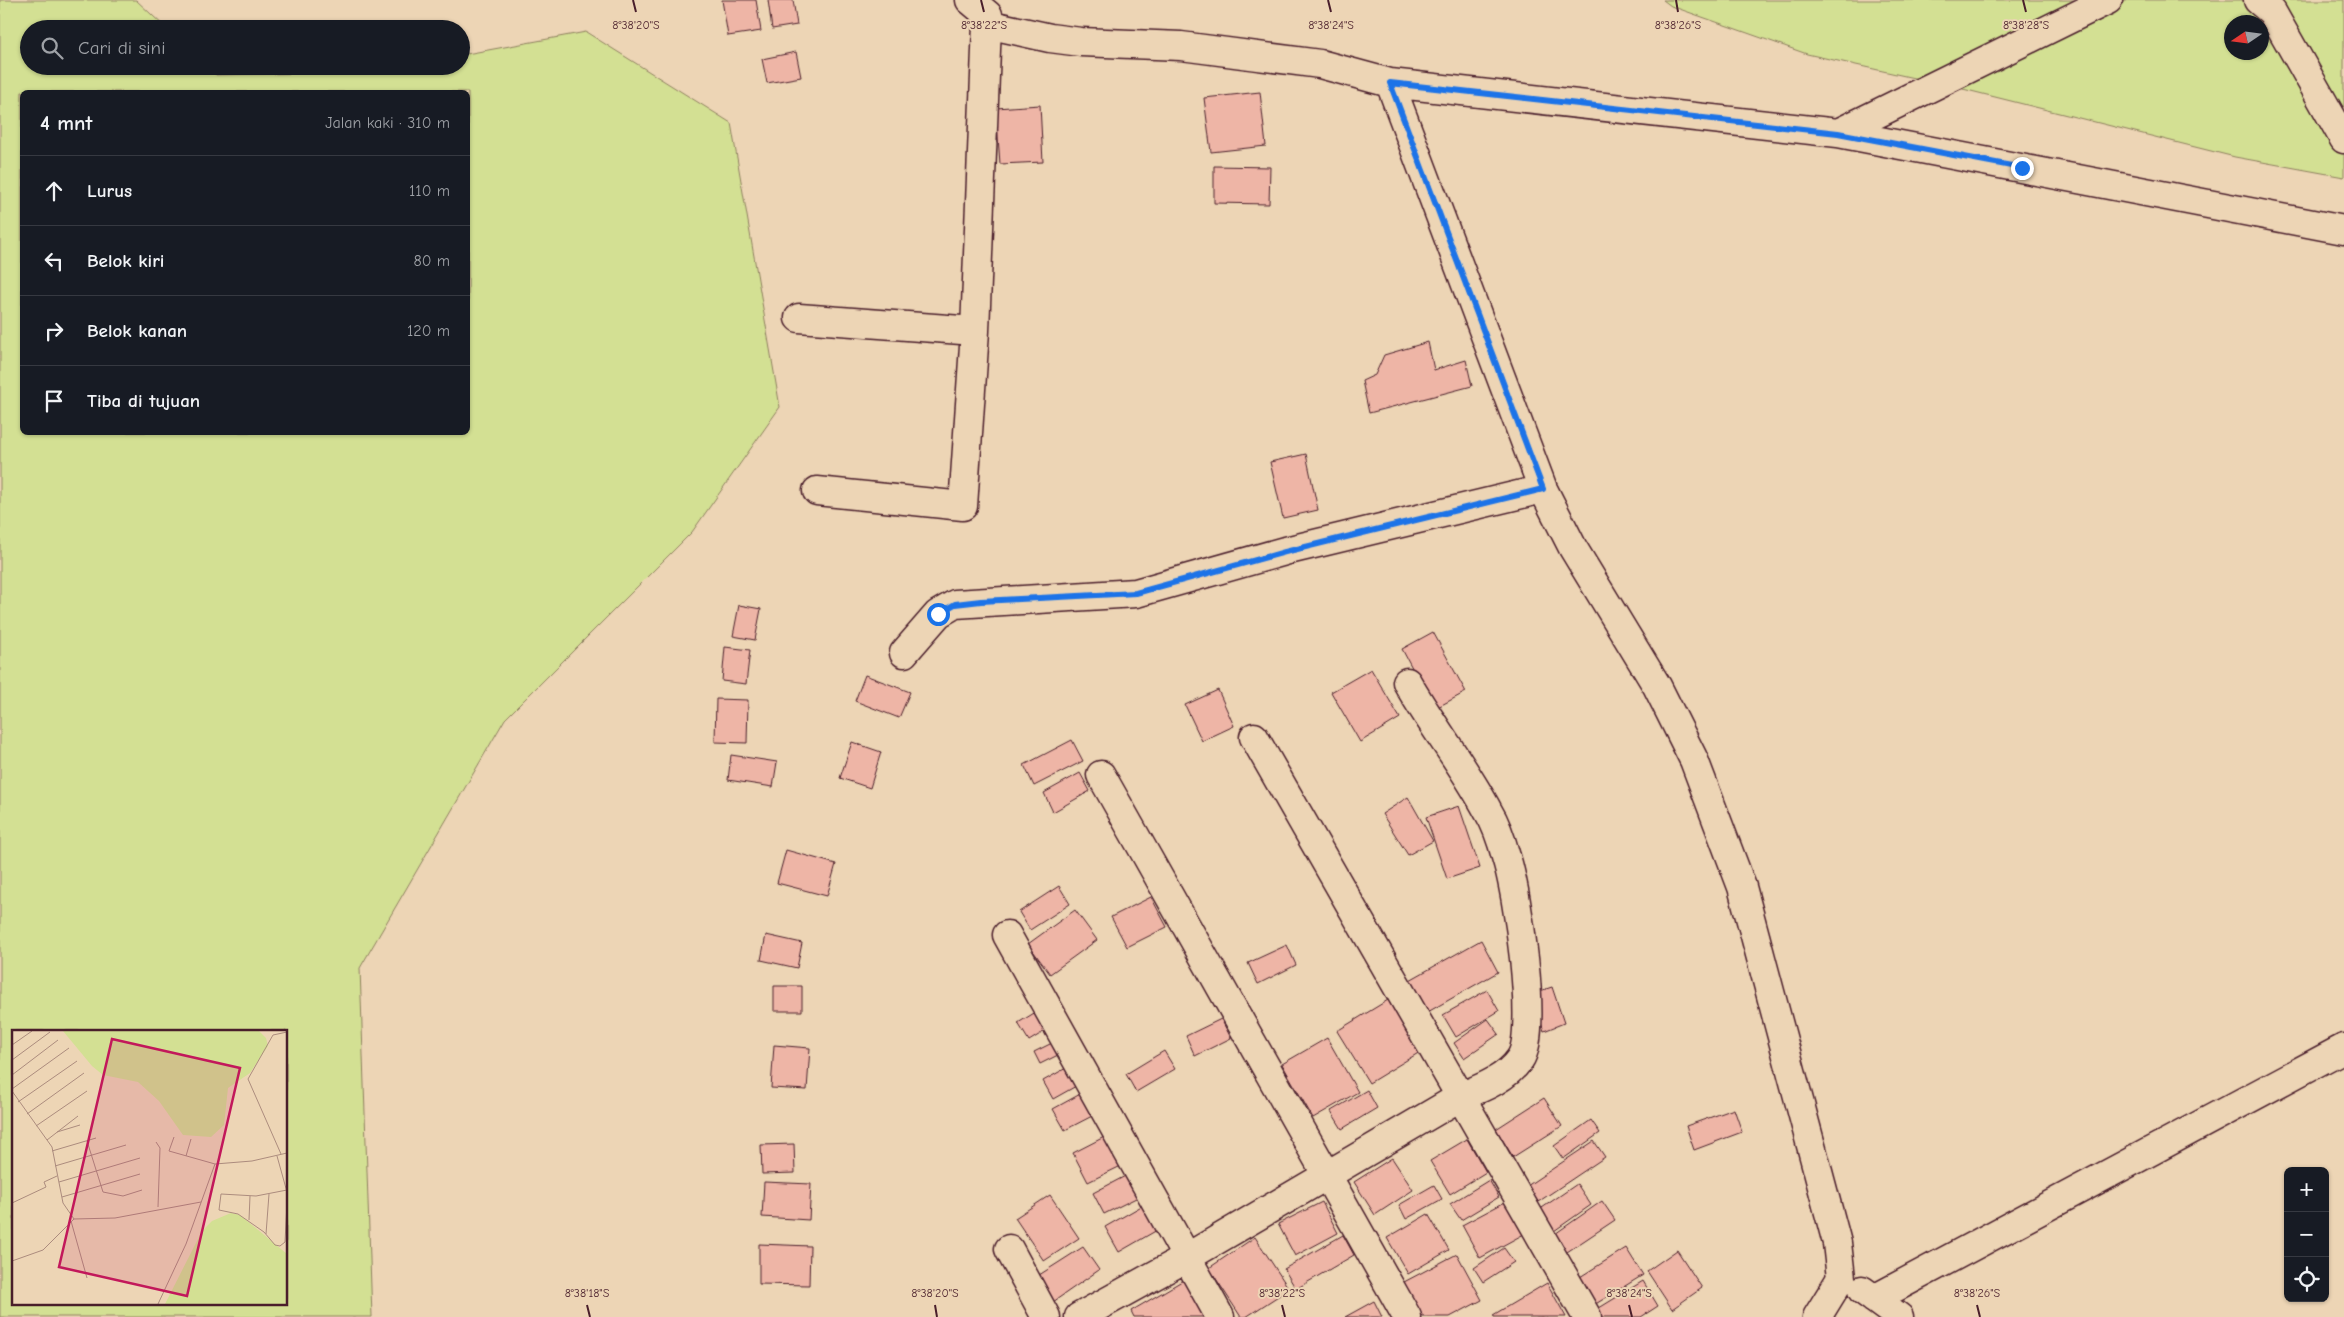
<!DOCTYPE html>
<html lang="id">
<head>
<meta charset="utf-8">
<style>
  :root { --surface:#171b24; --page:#20242c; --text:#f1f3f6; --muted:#9ea1a6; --line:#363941 }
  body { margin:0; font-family:"Comic Neue",sans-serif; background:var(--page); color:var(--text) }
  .controls { position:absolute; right:15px; bottom:15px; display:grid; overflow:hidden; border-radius:8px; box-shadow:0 1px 4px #0004 }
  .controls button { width:45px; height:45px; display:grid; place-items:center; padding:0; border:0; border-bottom:1px solid var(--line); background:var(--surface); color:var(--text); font:25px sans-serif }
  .compass { position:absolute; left:2224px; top:15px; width:45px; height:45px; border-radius:50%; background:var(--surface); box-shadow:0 1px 4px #0004; rotate:257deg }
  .stop { position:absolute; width:15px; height:15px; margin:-11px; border:4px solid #1a73e8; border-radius:50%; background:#fff }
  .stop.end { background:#1a73e8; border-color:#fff; box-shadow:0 1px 5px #0008 }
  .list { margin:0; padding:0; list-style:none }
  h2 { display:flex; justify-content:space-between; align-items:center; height:65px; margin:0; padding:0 20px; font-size:21px }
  h2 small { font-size:16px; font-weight:400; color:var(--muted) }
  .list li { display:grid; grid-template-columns:32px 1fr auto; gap:15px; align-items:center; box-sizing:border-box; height:70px; padding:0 20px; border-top:1px solid var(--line) }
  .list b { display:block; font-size:19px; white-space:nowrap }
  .list em { font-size:16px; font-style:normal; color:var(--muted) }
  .icon { flex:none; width:28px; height:28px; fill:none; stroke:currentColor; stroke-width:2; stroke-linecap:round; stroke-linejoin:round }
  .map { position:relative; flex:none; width:2344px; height:1317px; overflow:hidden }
  .search { position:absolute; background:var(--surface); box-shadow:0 1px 4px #0004; left:20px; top:20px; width:450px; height:55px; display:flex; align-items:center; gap:12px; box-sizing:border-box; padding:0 18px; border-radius:28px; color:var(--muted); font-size:19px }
  .panel { position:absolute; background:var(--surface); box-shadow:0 1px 4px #0004; left:20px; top:90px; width:450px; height:345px; border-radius:8px }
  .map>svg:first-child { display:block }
</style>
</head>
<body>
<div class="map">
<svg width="2344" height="1317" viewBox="0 0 2344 1317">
  <rect width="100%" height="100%" fill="#edd5b5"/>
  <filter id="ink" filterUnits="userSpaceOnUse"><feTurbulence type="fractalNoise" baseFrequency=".02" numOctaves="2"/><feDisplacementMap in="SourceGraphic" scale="10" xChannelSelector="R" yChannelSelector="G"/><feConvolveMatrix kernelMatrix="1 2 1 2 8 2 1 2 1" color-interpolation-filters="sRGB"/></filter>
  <g filter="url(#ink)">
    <path fill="#d3e093" stroke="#8e805f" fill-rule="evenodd" d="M0,0H136L167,29H29V66H207L216,75L368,72L401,66H461V55L586,32L731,123L780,407L692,532L505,719L360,968L372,1317H0ZM22,92H468V432H22ZM14,1031H286V1303H14Z
      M1663,0H2344V177L2235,157L1963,89L1807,54L1671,6ZM2232,22H2262V52H2232Z"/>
    <path fill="#eeb5a6" stroke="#4a1f2b" d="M722,0H756L761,31L728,36Z
      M768,0H793L797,25L772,29Z
      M796,52L801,77L767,83L762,59Z
      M1260,92L1266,146L1211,152L1204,98Z
      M1040,105L1043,162L1000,164L996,108Z
      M1214,166L1270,167L1269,204L1214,203Z
      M1428,342L1434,370L1466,360L1472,386L1369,413L1362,381L1375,375L1384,355Z
      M1306,454L1318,510L1283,518L1270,462Z
      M739,605L761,609L755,640L733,636Z
      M1433,632L1466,692L1434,709L1402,649Z
      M725,647L750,650L746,684L722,681Z
      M1371,669L1400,718L1360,742L1331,692Z
      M865,675L910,692L899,718L855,701Z
      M1218,690L1234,726L1202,741L1185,705Z
      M716,699L748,700L747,743L715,742Z
      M1072,740L1083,761L1034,786L1024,765Z
      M852,742L881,752L870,788L840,778Z
      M731,755L777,762L773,787L728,780Z
      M1080,773L1090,791L1053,812L1044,793Z
      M1408,797L1433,841L1408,855L1382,814Z
      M1459,806L1480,868L1447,879L1426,817Z
      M786,850L836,864L827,896L777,883Z
      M1059,886L1070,904L1030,930L1019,912Z
      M1151,897L1167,927L1127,947L1111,917Z
      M1075,910L1097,940L1050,974L1028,944Z
      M766,935L802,943L797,968L761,960Z
      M1481,940L1498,972L1426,1013L1408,981Z
      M1287,945L1296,965L1258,984L1248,963Z
      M774,986H802V1011H774Z
      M1552,987L1564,1023L1544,1031L1531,994Z
      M1487,990L1499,1011L1456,1037L1443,1015Z
      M1388,1000L1420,1052L1369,1083L1337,1031Z
      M1039,1010L1050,1028L1029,1041L1018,1023Z
      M1221,1019L1231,1038L1195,1056L1186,1036Z
      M1488,1019L1499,1034L1464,1058L1454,1043Z
      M1327,1038L1358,1092L1313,1118L1282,1064Z
      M1054,1042L1060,1054L1040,1064L1034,1052Z
      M774,1045L810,1048L807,1090L771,1088Z
      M1164,1051L1175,1069L1136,1092L1126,1074Z
      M1075,1063L1085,1081L1053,1099L1043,1081Z
      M1367,1090L1377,1108L1342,1129L1331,1111Z
      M1084,1092L1096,1114L1065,1130L1053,1109Z
      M1544,1098L1562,1126L1513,1157L1496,1129Z
      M1734,1109L1742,1132L1694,1150L1686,1126Z
      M1591,1120L1600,1133L1563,1159L1554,1146Z
      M1108,1135L1123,1165L1088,1182L1073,1153Z
      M1467,1139L1486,1172L1450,1194L1430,1161Z
      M1594,1141L1605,1157L1538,1202L1527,1186Z
      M794,1144L795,1173L762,1174L761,1145Z
      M1392,1158L1413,1190L1375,1215L1354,1182Z
      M1131,1173L1142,1195L1104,1214L1093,1193Z
      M1489,1180L1499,1197L1461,1220L1450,1204Z
      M764,1182L811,1184L809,1220L762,1217Z
      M1577,1184L1591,1205L1554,1231L1539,1210Z
      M1434,1185L1442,1199L1406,1219L1399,1205Z
      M1050,1195L1079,1238L1044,1261L1015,1218Z
      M1507,1201L1524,1234L1480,1258L1462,1225Z
      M1602,1201L1615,1220L1564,1254L1552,1236Z
      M1322,1202L1338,1233L1295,1256L1278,1224Z
      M1145,1204L1159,1229L1119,1252L1105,1227Z
      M1428,1214L1449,1250L1408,1274L1387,1238Z
      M1343,1235L1354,1255L1296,1289L1284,1269Z
      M1255,1237L1289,1289L1246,1317H1241L1209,1268Z
      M759,1244L810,1246L809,1285L759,1284Z
      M1083,1247L1099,1270L1053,1302L1036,1277Z
      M1504,1248L1514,1262L1483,1282L1474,1268Z
      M1626,1248L1643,1275L1589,1308L1572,1282Z
      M1677,1250L1702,1288L1672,1309L1647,1271Z
      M1457,1254L1482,1300L1450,1317H1423L1404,1282Z
      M1187,1278L1210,1317H1134L1131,1311Z
      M1643,1281L1658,1306L1641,1317H1594L1591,1313Z
      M1547,1283L1566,1317H1494L1493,1315Z
      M1374,1301L1382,1317H1345Z"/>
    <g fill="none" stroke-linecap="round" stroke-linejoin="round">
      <g stroke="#4a1f2b" stroke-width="31">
        <path id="minor" d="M970,0L988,15L987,24L1050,38L1081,42L1181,46L1320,64L1390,83L1838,133L2344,230
          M2258,0L2272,12L2344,139
          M1390,83L1543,489L1573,548L1657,686L1694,760L1742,887L1837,1243L1841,1278L1817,1317
          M1838,133L2108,0
          M799,318L975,331
          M817,491L963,506L975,331L987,24
          M904,653L938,614L955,604L1136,593L1285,551L1543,489
          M1254,737L1587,1317
          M1101,775L1407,1317
          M1007,935L1220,1317
          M1009,1249L1046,1317
          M1862,1290L1899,1317
          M1874,1299L2344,1048
          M1079,1317L1186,1258L1460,1097C1482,1088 1506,1079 1520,1059C1539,1032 1517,890 1506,857C1502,842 1496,824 1488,811C1464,766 1432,726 1407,682"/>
      </g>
      <use href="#minor" stroke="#edd5b5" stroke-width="28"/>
    </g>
  </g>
  <g fill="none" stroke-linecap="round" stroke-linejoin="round" filter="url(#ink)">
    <path stroke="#1a73e8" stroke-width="6" d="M938,614L955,604L981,601L1136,593L1285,552L1543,489L1390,83L1838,133L2022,168"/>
  </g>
  <path fill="none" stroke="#4a1f2b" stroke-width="2" d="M633,0L636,12M981,0L984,12M1328,0L1331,12M1676,0L1678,12M2023,0L2026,12M587,1305L590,1317M935,1305L937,1317M1282,1305L1285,1317M1629,1305L1632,1317M1977,1305L1980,1317"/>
  <g transform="translate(12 1030)">
    <rect width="275" height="275" fill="#edd5b5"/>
    <path d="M51,1H247L254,8L256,16L238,43L216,58L212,95L199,107L171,105L147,71L126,52L91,45L80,36ZM219,183L228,185L275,224V274H153L190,201L200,191Z" fill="#d3e093"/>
    <path fill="none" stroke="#ac8c7e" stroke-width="1" d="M0,15L20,1M0,30L38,2M0,45L46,10M0,59L57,18M0,61L40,117L51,173L62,189L103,188L189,172M6,72L65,31M15,84L72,43M24,96L75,61M45,102L68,95M162,107L157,121L203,134M35,110L66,86M75,111L91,162L111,166L130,160M144,112L148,118L146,177M40,121L84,108M269,124L236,49L261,5L275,2M174,126L179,109M265,126L275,162M43,136L114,115M47,152L128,128M275,160L244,166L209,164L207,180L226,184L252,202L263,215L268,216L273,212L275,173M50,167L128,144M0,173L34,157L32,152L45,146M237,190L238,166M59,191L75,248M254,204L257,164M0,231L31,220L62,189M146,274L174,214L203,134L240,131L275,123"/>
    <path fill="#c2185b" fill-opacity="0.15" stroke="#c2185b" stroke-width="2.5" d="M100,9L228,38L175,266L47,237Z"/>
    <rect width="275" height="275" fill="none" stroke="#4a1f2b" stroke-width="2.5"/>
  </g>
  <g font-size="12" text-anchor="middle" fill="#4a1f2b" stroke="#edd5b5" stroke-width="4" stroke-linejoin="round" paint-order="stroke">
    <text x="636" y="29">8°38'20"S</text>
    <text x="984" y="29">8°38'22"S</text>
    <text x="1331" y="29">8°38'24"S</text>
    <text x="1678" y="29">8°38'26"S</text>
    <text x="2026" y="29">8°38'28"S</text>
    <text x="587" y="1297">8°38'18"S</text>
    <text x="935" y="1297">8°38'20"S</text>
    <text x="1282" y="1297">8°38'22"S</text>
    <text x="1629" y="1297">8°38'24"S</text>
    <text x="1977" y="1297">8°38'26"S</text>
  </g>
</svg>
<div class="controls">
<button>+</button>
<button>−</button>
<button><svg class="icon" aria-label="locate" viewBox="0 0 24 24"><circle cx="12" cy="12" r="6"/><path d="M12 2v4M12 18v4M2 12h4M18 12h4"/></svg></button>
</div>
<svg class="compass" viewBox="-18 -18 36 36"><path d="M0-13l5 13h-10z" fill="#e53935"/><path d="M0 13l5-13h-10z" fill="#9ea1a6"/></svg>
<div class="stop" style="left:938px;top:614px"></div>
<div class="stop end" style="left:2022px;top:168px"></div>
<div class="search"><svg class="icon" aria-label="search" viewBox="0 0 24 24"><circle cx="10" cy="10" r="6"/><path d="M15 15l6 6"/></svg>Cari di sini</div>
<section class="panel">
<h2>4 mnt<small>Jalan kaki · 310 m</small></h2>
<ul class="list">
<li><svg class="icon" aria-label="ahead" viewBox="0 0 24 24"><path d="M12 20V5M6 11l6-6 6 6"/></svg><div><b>Lurus</b></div><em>110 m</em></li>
<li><svg class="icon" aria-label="left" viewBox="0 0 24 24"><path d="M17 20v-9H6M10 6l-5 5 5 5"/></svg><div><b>Belok kiri</b></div><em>80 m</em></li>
<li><svg class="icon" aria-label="right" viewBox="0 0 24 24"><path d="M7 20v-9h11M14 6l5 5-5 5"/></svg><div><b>Belok kanan</b></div><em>120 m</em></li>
<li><svg class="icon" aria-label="arrive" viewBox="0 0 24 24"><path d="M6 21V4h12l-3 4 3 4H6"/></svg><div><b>Tiba di tujuan</b></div></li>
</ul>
</section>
</div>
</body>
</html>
